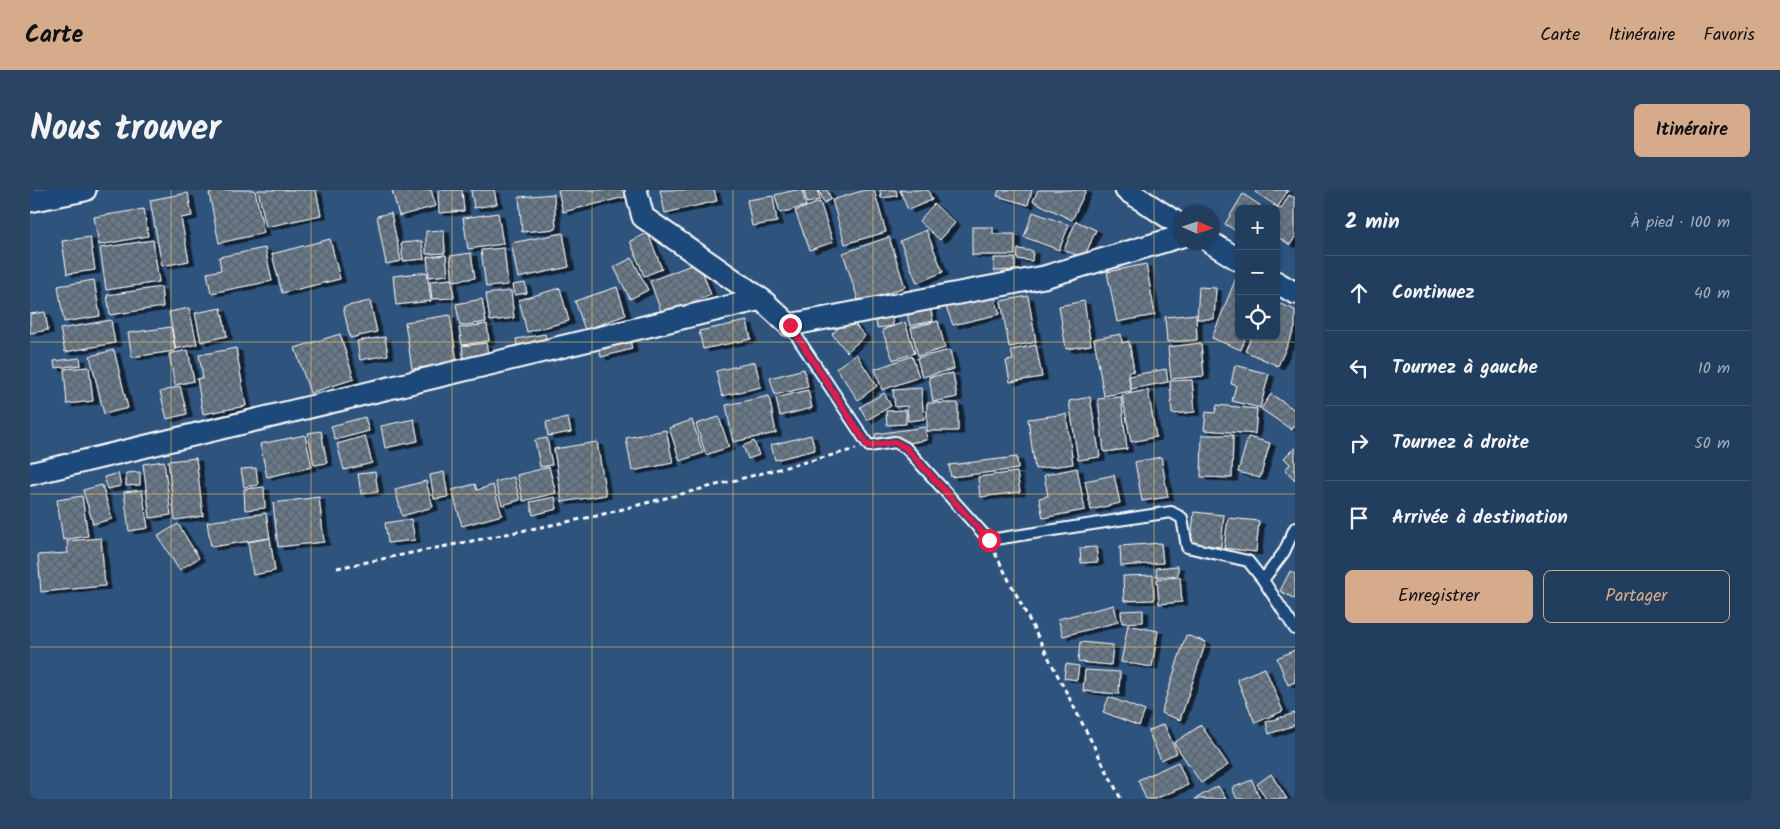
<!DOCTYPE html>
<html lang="fr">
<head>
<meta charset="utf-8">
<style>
  :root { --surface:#223e5e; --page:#2a4564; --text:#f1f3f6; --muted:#a2aebc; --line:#3f5773; --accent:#d6ab8b }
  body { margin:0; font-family:Kalam,sans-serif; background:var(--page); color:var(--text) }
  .controls { position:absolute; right:15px; top:15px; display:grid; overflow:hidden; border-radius:8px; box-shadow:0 1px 4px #0004 }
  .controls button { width:45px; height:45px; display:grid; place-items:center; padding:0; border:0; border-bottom:1px solid var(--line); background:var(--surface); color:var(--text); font:25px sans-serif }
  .compass { position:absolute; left:1145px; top:15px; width:45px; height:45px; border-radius:50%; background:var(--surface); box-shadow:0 1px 4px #0004; rotate:93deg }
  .stop { position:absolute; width:15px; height:15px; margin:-11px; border:4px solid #e11d48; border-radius:50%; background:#fff }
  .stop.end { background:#e11d48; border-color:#fff; box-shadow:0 1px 5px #0008 }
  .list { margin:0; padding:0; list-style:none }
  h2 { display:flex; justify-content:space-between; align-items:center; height:65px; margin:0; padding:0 20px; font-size:21px }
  h2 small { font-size:16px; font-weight:400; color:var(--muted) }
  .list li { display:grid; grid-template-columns:32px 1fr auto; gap:15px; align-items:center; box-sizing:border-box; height:75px; padding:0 20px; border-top:1px solid var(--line) }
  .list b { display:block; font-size:19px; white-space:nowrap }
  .list em { font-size:16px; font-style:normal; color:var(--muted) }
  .actions { display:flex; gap:10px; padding:15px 20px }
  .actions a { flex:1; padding:11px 0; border:1px solid var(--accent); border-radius:8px; text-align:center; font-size:18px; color:var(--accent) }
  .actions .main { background:var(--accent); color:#111 }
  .icon { flex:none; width:28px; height:28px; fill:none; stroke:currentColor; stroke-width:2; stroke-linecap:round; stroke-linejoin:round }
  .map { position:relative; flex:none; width:1265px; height:609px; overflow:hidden; border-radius:8px }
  header { display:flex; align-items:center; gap:30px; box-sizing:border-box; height:70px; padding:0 25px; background:var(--accent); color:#111 }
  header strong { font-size:24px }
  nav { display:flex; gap:28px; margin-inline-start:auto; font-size:18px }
  .intro { display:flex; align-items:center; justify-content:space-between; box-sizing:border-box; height:120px; padding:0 30px }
  h1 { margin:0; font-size:35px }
  .button { padding:12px 22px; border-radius:8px; background:var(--accent); color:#111; font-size:18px; font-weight:700 }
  main { display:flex; gap:30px; padding:0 30px }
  aside { flex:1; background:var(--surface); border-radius:8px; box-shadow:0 1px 4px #0004 }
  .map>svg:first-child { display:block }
</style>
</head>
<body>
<header>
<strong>Carte</strong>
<nav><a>Carte</a><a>Itinéraire</a><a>Favoris</a></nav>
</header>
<div class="intro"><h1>Nous trouver</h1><a class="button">Itinéraire</a></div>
<main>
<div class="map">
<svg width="1265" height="609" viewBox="0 0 1265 609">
  <defs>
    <pattern id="building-cross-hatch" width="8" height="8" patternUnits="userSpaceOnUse" patternTransform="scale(1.25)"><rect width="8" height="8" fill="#687888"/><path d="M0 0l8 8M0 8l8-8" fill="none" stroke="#5a626a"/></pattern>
    <filter id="shadow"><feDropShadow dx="5.5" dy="3" stdDeviation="0" flood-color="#0009"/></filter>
  </defs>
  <rect width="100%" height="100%" fill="#2e537d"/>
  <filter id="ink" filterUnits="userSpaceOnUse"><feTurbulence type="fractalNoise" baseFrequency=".02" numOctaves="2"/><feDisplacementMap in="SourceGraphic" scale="10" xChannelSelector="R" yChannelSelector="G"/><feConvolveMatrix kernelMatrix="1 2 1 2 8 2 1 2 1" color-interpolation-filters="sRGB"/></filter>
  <g filter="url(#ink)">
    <path fill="url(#building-cross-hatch)" stroke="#fff" filter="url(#shadow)" d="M192,0H225L234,43L189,53L179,3Z
      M228,0H286L291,25L236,37Z
      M362,0H401L406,16L369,26Z
      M408,0H432L434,21L409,23Z
      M441,0H464L467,14L444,18Z
      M528,0H597L599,6L533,22Z
      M630,0H684L687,11L635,23Z
      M765,0H772L776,16L750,23L745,5Z
      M774,0H788L790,10L777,13Z
      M789,0H797L801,9L794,13Z
      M835,0H844L856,42L815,54L802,10Z
      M850,0H866L867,6L851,8Z
      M870,0H898L902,10L878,20Z
      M969,0H1002L998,15L967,6Z
      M1008,0H1056L1042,30L1003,11Z
      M1227,0H1258L1248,17L1225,2Z
      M158,3L162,26L151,28L159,71L132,76L120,10Z
      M524,4L526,39L492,42L489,7Z
      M1213,4L1231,16L1229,19H1209V43L1195,34Z
      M1259,5L1265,8V47L1260,55L1246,46V19H1242L1244,15L1251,19Z
      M743,6L747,32L722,36L717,10Z
      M790,12L803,52L780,60L765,21Z
      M904,14L925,33L910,50L889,31Z
      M114,19L118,46L69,55L64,27Z
      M1003,22L1039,35L1029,60L994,47Z
      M361,23L371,71L356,74L347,26Z
      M468,23L473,54L438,59L433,28Z
      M1046,31L1066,40L1054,68L1034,60Z
      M942,37H963V44H985V65H942Z
      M414,40L415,63L396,64V41Z
      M896,40L913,82L887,93L870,51Z
      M533,43L539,77L488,88L481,53Z
      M618,43L632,79L614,86L600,51Z
      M60,47L65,80L37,84L32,51Z
      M859,47L875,97L829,113L813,63Z
      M300,49L310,89L252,103L242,64Z
      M123,50L129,92L76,100L70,58Z
      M392,51L394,69L373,71L371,53Z
      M235,58L242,91L181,103L177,83L191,80L189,67Z
      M474,58L478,95L456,97L451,60Z
      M988,59L1003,61L1002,71L987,69Z
      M441,63L445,88L423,91L420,66Z
      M416,65L418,85L399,87L397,67Z
      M602,68L618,100L600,109L584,77Z
      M964,68H985V80L964,81Z
      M669,72L681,105L632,124L620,91Z
      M1116,74L1125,125L1087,132L1077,82Z
      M397,82L401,111L366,115L363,86Z
      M1206,88L1209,89V146H1216L1211,160L1182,148Z
      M422,89L424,108L402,109L400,91Z
      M64,90L70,126L34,132L28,96Z
      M495,93L497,103L484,105L482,95Z
      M131,97L133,117L80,125L77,105Z
      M587,97L596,125L555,140L545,111Z
      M1169,97L1186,98L1184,129H1167Z
      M530,98L539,131L497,142L489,110Z
      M481,101L484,128L460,131L456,104Z
      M998,106L1006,152L979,157L971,111Z
      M965,108L970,124L923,135L916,117Z
      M452,109L456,132L430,136L426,114Z
      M899,110L903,131L880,136L875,115Z
      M340,111L347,142L320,148L313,117Z
      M1054,111L1061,155L1036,159L1029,116Z
      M1246,112L1265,120V138L1248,176L1215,161L1222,146H1246Z
      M159,118L167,154L146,159L139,122Z
      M191,118L197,146L171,152L165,123Z
      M861,120L863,136L847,138L845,123Z
      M15,122L18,140L0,143V124Z
      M1166,124L1167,150L1137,152L1135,127Z
      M420,125L427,172L382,179L375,132Z
      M819,128L835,146L817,162L802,144Z
      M81,130L85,153L35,162L30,139Z
      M717,131L721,149L673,159L669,141Z
      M908,131L915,158L888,166L881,138Z
      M875,132L885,163L863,170L852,140Z
      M457,134L459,151L432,155L429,138Z
      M141,137L145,161L102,167L98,143Z
      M310,144L324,189L280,203L265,158Z
      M515,144L517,158L488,163L486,149Z
      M1091,144L1092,153L1099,151L1104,181L1098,182L1101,201L1074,206L1064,149Z
      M599,145L602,159L571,167L568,152Z
      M355,147L358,165L330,170L327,151Z
      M456,153L459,169L434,173L432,156Z
      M1171,153L1174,186L1141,189L1138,157Z
      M1006,155L1012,187L980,192L976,171L983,170L981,160Z
      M206,158L216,216L173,224L167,189L173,188L169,165Z
      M84,160L98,218L74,224L60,166Z
      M158,160L164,191L145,195L139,164Z
      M920,160L924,179L892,187L887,168Z
      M826,164L847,196L828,210L806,178Z
      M882,166L889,187L852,200L845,179Z
      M50,168L51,175L25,178L24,171Z
      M725,172L731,197L692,206L686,181Z
      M1205,175L1239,184L1230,218L1202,211L1206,195L1201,194Z
      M59,177L63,211L37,214L34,179Z
      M774,179L778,197L745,205L740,188Z
      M1136,179L1138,192L1101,199L1099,186Z
      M923,183L927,207L903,212L899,187Z
      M1162,190L1165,222L1142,224L1140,191Z
      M150,196L157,224L137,229L130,202Z
      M891,198L894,229L878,231L877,216L865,217L863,200Z
      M778,200L782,218L750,226L746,208Z
      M1118,200L1126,247L1101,252L1092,205Z
      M854,203L861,216L837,230L830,217Z
      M1241,204L1265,220V235L1262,240L1231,219Z
      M739,206L746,243L703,252L696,215Z
      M1060,207L1070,267L1048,270L1039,211Z
      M1091,207L1097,259L1074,262L1068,209Z
      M897,213H928V241H897Z
      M1187,215L1227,219L1225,244L1174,240L1176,222L1185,223Z
      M876,220V234L857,235L856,221Z
      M1036,224L1043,274L1005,279L998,229Z
      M335,227L339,241L305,250L301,236Z
      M689,227L699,257L676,265L666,234Z
      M538,228L541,242L518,246L516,232Z
      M384,229L388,251L355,258L351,236Z
      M662,230L673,263L650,271L639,238Z
      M895,237L897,250L848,258L845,244Z
      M636,240L643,273L602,281L596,248Z
      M291,241L297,273L284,275L278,243Z
      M275,245L282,277L237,287L230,254Z
      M781,245L785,260L745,270L741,255Z
      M1172,245H1203L1202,288L1171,287Z
      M335,246L342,273L314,280L307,254Z
      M1218,247L1240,253L1230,288L1208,282Z
      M517,248L522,275L510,277L505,250Z
      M724,251L729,265L718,269L713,256Z
      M567,252L576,305L532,312L524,259Z
      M1265,257V290L1255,280L1260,274L1254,268Z
      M987,267L988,279L921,287L919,275Z
      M1131,267L1138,307L1112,311L1105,272Z
      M166,268L173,326L145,330L138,271Z
      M134,271L141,325L120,328L113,274Z
      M519,277L526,303L493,311L487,285Z
      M226,278L228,295L214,297L211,279Z
      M1047,278L1055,320L1013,328L1009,308L1018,306L1014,285Z
      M110,282V295L96,296V283Z
      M345,282L348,302L331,304L328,284Z
      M414,282L418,307L404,309L400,285Z
      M987,282L990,302L950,307L948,287Z
      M88,283L91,296L77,299L74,287Z
      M1084,285L1090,313L1061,320L1055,291Z
      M484,287L490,310L472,315L465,292Z
      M396,291L403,317L372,326L365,299Z
      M445,294L447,300L463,295L472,325L432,336L422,300Z
      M72,295L82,329L63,334L53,300Z
      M234,297L235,318L215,320L214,299Z
      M112,300L118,338L99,341L94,302Z
      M52,306L58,346L33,350L27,310Z
      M289,307L294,352L248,357L243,313Z
      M525,307L527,319L503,325L500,312Z
      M1164,322L1194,325L1191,357L1161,353Z
      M236,323L240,348L181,357L177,332Z
      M1198,328L1229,331L1226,362L1194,358Z
      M381,329L385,350L358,353L355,333Z
      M148,334L169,368L149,380L128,346Z
      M71,348L75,396L11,402L8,365L38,363L37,351Z
      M240,348L245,381L223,385L218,352Z
      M1131,353L1133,373L1091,376L1090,356Z
      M1066,357L1068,372L1051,373L1050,358Z
      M1148,376V385L1127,387L1126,378Z
      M1260,381L1265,384V409L1250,401Z
      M1123,385L1124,410L1094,411L1093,386Z
      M1150,387L1152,412L1129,414L1127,389Z
      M1084,415L1088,432L1033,446L1028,429Z
      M1113,420V432L1092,433L1091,421Z
      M1098,435L1128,441L1122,477L1091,472Z
      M1156,445L1176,452L1150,530L1131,523Z
      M1050,452L1083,455L1081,475L1048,472Z
      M1265,460V492L1258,495L1247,468Z
      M1036,474L1049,476L1047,490L1034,488Z
      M1235,478L1253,521L1225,533L1207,489Z
      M1055,480L1090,482L1089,504L1053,501Z
      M1079,507L1115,521L1109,536L1073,522Z
      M1265,523V535L1239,544L1236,532Z
      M1134,534L1147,563L1131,570L1118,541Z
      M1171,535L1198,575L1171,593L1144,553Z
      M1148,572L1158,595L1125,609H1116L1108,590Z
      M1241,584L1257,609H1236L1227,594Z
      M1222,590L1230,609H1207L1202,598Z
      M1188,596L1196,609H1165Z"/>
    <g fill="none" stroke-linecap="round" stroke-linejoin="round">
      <g stroke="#fff" stroke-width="14">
        <path id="lane" d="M759,135L839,256L865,252L876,258L959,350L1141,322L1152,328L1157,357L1218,371L1233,390L1265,439
          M1233,390L1254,362L1265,338"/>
      </g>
      <g stroke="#fff" stroke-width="25">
        <path id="street" d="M606,0L613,27L731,109L759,135L1014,87L1152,46
          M1096,0L1152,36
          M0,11L55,0
          M1180,52L1209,70
          M1246,92L1265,103
          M0,284L731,109"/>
      </g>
      <path stroke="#fff" stroke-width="3" stroke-dasharray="5 4" stroke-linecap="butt" d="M965,363L1091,609
        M307,378L566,326L826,259"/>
      <use href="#lane" stroke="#1f4a7a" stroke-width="10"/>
      <use href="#street" stroke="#1f4a7a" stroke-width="21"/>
    </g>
  </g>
  <g fill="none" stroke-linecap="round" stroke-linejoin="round" filter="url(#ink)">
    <path stroke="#e11d48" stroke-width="6" d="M760,135L838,256L865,252L876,258L959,350"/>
  </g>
  <path fill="none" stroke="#ffd166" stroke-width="1" stroke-opacity="0.55" d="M141,0V609M281,0V609M422,0V609M562,0V609M703,0V609M843,0V609M984,0V609M1124,0V609M0,152H1265M0,304H1265M0,457H1265"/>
</svg>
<div class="controls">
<button>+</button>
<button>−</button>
<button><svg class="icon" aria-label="locate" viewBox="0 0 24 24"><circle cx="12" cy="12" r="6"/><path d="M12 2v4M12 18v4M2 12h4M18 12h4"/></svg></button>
</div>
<svg class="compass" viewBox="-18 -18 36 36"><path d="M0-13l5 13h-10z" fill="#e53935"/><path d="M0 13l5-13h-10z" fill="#a2aebc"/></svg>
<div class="stop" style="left:959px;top:350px"></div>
<div class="stop end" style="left:760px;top:135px"></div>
</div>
<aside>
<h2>2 min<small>À pied · 100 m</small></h2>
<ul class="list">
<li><svg class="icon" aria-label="ahead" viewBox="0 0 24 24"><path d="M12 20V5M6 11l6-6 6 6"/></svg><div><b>Continuez</b></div><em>40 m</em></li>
<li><svg class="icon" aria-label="left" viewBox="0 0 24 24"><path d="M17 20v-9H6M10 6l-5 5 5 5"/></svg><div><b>Tournez à gauche</b></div><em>10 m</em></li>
<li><svg class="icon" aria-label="right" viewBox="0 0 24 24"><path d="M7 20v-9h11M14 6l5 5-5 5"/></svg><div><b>Tournez à droite</b></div><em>50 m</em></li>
<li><svg class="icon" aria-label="arrive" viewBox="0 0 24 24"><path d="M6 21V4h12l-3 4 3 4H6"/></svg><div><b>Arrivée à destination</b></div></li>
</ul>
<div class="actions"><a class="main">Enregistrer</a><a>Partager</a></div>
</aside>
</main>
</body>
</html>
